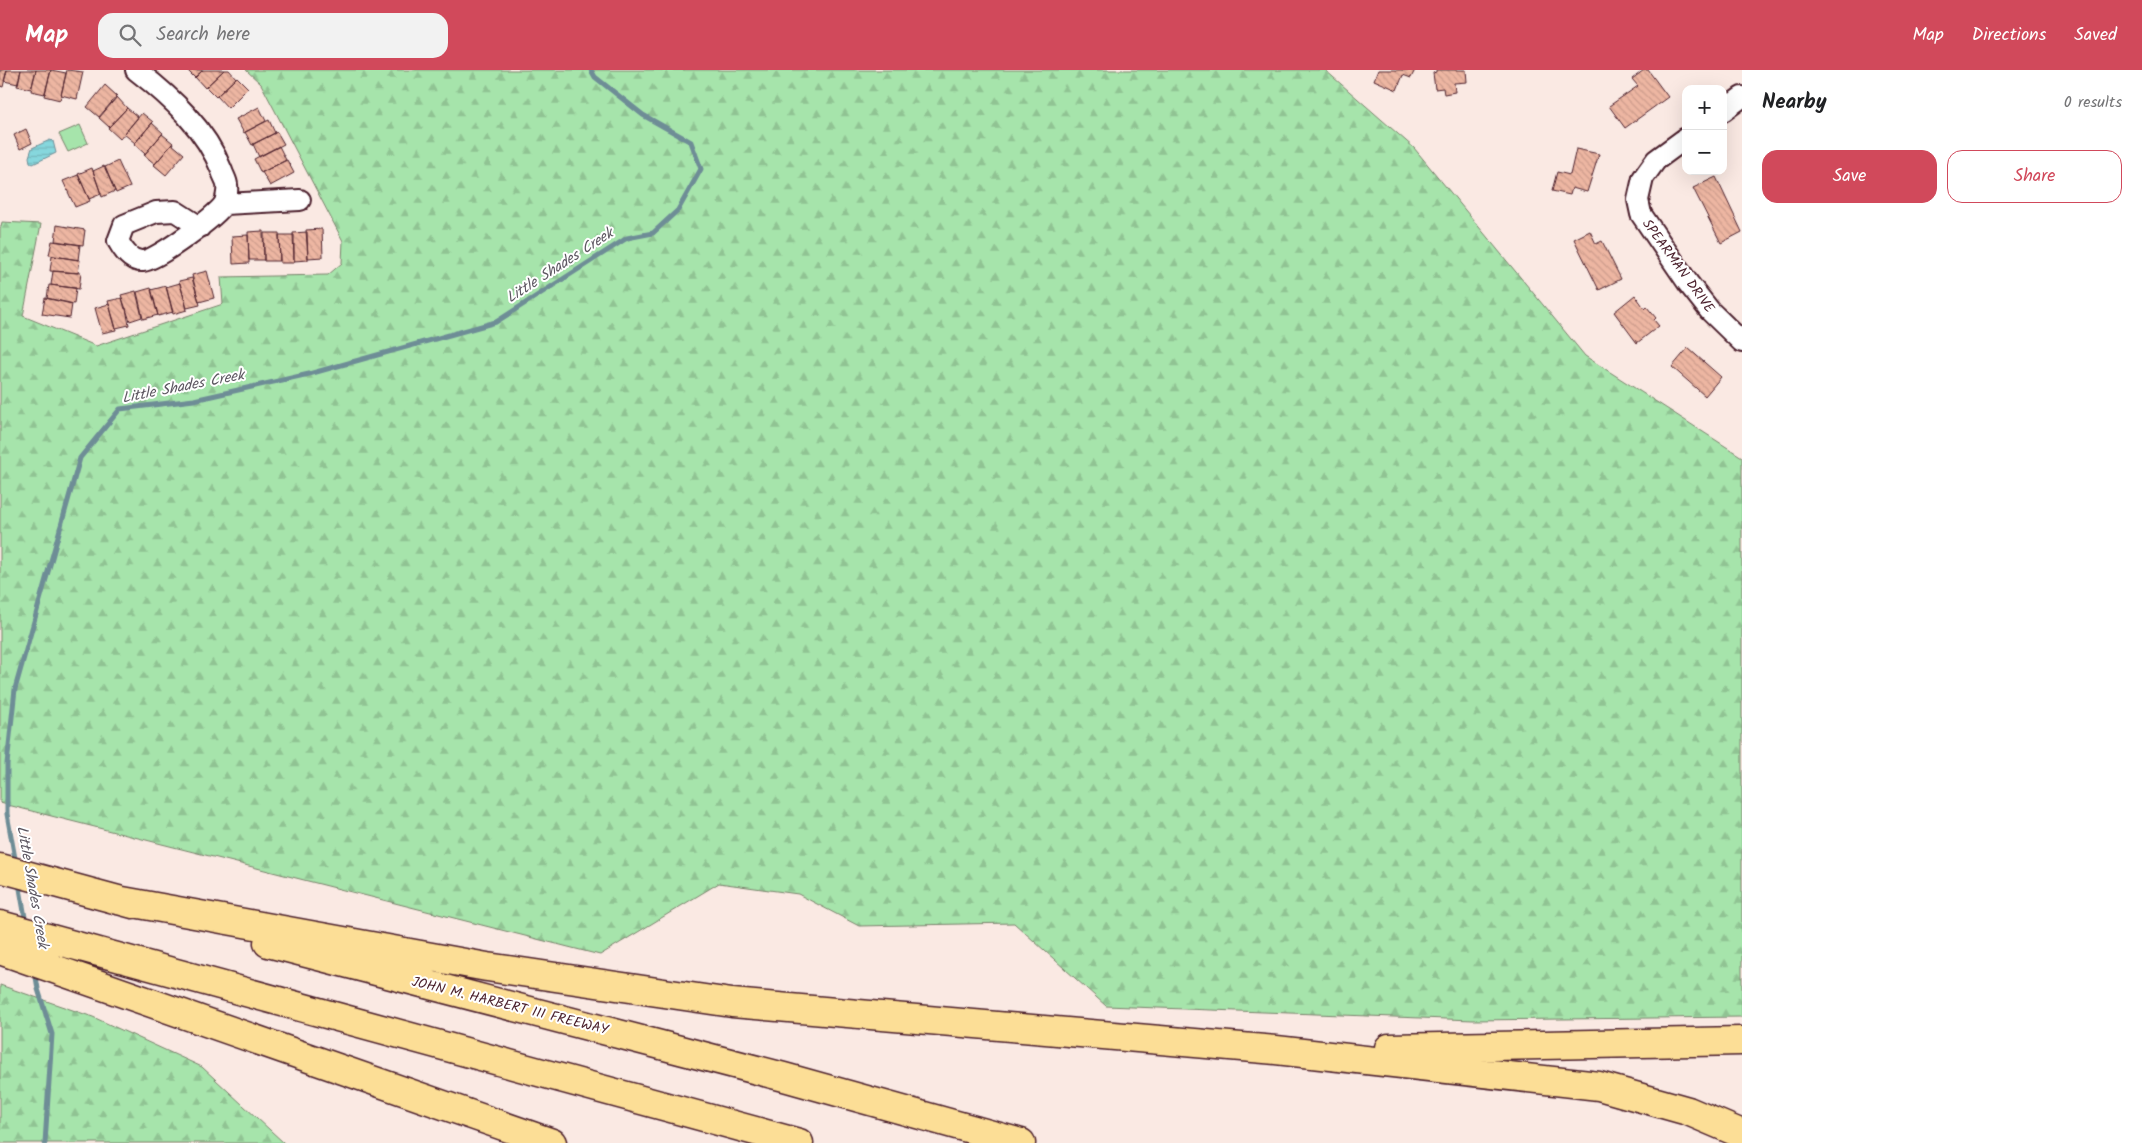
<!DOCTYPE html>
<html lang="en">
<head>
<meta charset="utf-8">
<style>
  :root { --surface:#fff; --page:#f2f2f2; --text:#202124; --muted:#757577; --line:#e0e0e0; --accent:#d1495b }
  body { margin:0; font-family:Kalam,sans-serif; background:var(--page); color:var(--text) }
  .controls { position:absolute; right:15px; top:15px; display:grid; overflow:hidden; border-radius:10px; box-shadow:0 5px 20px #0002 }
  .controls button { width:45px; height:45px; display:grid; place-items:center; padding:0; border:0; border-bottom:1px solid var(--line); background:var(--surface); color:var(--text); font:25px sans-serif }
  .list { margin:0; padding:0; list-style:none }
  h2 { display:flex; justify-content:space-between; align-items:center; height:65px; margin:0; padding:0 20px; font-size:21px }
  h2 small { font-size:16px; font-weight:400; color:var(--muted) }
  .actions { display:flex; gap:10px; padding:15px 20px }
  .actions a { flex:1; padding:11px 0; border:1px solid var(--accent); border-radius:15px; text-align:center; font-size:18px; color:var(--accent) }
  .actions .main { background:var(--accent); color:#fff }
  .icon { flex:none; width:28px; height:28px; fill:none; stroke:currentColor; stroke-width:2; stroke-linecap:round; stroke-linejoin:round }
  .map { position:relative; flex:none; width:1742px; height:1073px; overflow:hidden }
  header { display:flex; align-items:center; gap:30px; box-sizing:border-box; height:70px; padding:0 25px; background:var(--accent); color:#fff }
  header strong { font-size:24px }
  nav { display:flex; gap:28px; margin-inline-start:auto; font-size:18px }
  .search { width:350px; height:45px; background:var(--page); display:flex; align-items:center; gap:12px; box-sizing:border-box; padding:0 18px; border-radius:15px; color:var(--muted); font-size:19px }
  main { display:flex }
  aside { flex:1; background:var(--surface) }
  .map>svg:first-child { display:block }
</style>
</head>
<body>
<header>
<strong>Map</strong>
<div class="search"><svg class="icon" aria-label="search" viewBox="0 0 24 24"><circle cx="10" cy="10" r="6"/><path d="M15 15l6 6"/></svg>Search here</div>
<nav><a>Map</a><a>Directions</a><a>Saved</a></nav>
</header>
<main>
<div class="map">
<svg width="1742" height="1073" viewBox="0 0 1742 1073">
  <defs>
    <pattern id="forest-firs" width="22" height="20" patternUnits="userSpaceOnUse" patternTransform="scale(1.25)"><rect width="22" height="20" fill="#a6e4ab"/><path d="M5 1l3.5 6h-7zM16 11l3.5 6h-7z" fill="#90c393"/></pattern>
    <pattern id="water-rules" width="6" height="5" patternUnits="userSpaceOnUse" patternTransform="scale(1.25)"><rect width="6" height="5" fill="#86d7dd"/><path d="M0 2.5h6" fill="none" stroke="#75b8be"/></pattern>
    <pattern id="building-back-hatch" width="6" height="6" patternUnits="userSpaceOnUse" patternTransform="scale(1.25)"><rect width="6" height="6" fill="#edb6a2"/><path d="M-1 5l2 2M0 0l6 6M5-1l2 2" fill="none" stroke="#cd9c8c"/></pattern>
  </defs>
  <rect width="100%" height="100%" fill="#fae9e3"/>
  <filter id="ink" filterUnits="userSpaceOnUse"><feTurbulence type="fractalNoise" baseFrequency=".02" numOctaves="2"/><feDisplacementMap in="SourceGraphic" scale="10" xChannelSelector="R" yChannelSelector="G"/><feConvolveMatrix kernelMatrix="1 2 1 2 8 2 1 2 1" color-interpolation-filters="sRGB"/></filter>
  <g filter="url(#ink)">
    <path fill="#a6e4ab" stroke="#78826b" d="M80,55L88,73L68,82L59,64Z"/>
    <path fill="url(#forest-firs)" stroke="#78826b" d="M246,0H1325L1414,78L1585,286L1742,387V947L1473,950L1106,936L1014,853L859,856L798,824L719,813L600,885L0,733V160L2,152L41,154L23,246L96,276L223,234L221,207L328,205L342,193L343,171L261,14Z
      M0,915L93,947L202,997L284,1073H0Z"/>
    <path fill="url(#water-rules)" stroke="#6e8d96" d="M50,70L53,71L56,83L33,94L30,92L29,87L32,78Z"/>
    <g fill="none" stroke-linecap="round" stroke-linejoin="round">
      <path stroke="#6e8d96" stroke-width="5" d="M16,794L7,744V694L15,619L80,388L120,339L194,330L309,304L496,252L627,168L653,163L678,140L701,99L691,72L643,45L595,7L591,0
        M19,813L26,853
        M35,901L38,919L52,964L45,1073"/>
    </g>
    <path fill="url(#building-back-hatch)" stroke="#4a1f2b" d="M0,0H7L3,17L0,16Z
      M7,0H21L18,14L4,11Z
      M21,0H36L31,19L17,16Z
      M36,0H51L45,24L31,21Z
      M51,0L66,3L60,30L44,26Z
      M67,0L83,2L77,29L61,25Z
      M187,0H203L195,8Z
      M203,0H224L205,18L195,7Z
      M224,0H229L236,8L216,27L206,17Z
      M1378,0H1415L1411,8L1403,5L1397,20L1374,10Z
      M1436,0H1466L1467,12L1454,13L1455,22L1444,24L1443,18L1435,19L1433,3L1436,2Z
      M1644,0H1648L1668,27L1625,58L1609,36L1638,16L1632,9Z
      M237,7L248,18L228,38L217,26Z
      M105,15L117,26L99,47L87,37Z
      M117,27L127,38L109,57L99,48Z
      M259,37L266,51L244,63L236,49Z
      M127,38L138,47L120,69L108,58Z
      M142,43L153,52L135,73L124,64Z
      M269,50L275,63L252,75L245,62Z
      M152,53L163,63L145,84L134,74Z
      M26,59L32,73L20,79L14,65Z
      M277,62L284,74L259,87L253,74Z
      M162,64L173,73L155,94L144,85Z
      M172,74L184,84L166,105L154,95Z
      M279,76L286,90L261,103L254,89Z
      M1576,79L1599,84L1587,122L1572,118L1570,125L1552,121L1557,102L1570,105Z
      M287,90L294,103L270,116L262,102Z
      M118,91L130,117L116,123L105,97Z
      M104,96L115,121L102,127L93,101Z
      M92,98L101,124L89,129L78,104Z
      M78,105L90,131L75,137L63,111Z
      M1716,107L1742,162L1721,173L1693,118Z
      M57,155L85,160L83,175L55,171Z
      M322,159L323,187L308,188L306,160Z
      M263,161L264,190H249L248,162Z
      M1590,161L1596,174L1602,171L1621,209L1599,220L1574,169Z
      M307,162L308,190L294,191L293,163Z
      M264,163H279L280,191H264Z
      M248,165L249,193L233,194L232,166Z
      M279,165H294V193H280Z
      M52,171L80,175L78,190L49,185Z
      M52,186L80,190L78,203L50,201Z
      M53,201L81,203L79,219L51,215Z
      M207,201L214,228L199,232L192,205Z
      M192,208L200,235L187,238L179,211Z
      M180,213L187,240L173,244L166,217Z
      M49,215L76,218L74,234L47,228Z
      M166,216L173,242L158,246L151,220Z
      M151,218L158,245L143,249L137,222Z
      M136,221L142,247L130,251L121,225Z
      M1635,225L1645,239L1647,237L1656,248L1654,250L1659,256L1637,273L1614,242Z
      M45,228L72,234L70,248L42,244Z
      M122,228L125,239L126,238L129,255L116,258L108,231Z
      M109,234L116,260L102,263L95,238Z
      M1688,278L1721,307L1705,326L1672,297Z"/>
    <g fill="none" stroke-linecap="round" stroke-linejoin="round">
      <g stroke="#4a1f2b" stroke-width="24">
        <path id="minor" d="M136,0C171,27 206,59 222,101C223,105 227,111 227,115C228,120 226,131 224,134C217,146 157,190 143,191C131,192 123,180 118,171L124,155L156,142L175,141L200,157
          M1723,41L1742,27
          M1686,68L1656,90L1643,108L1638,130L1641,144L1688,213L1710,241L1742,272
          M225,134L300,130"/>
      </g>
      <g stroke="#4a1f2b" stroke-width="31">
        <path id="highway" d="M0,798L133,834
          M117,830L487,897L732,933L1276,980L1599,1016L1688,1041L1742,1064
          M0,855L799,1073
          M268,873L784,1007L1021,1073
          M0,880L552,1073
          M1389,978L1742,971"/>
      </g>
      <use href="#minor" stroke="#fff" stroke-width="20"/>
      <use href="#highway" stroke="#fcde96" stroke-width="28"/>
    </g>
  </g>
  <g text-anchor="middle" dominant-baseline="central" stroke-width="4" stroke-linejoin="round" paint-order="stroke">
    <g font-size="14" fill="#4a1f2b" stroke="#fff">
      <text transform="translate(1678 196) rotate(54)">SPEARMAN DRIVE</text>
      <text transform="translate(510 936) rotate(14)">JOHN M. HARBERT III FREEWAY</text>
    </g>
    <g font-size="15" font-style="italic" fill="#5c5660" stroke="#fff">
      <text transform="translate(560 196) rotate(-33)">Little Shades Creek</text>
      <text transform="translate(183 317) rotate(-11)">Little Shades Creek</text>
      <text transform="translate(32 817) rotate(80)">Little Shades Creek</text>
    </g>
  </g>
</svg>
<div class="controls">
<button>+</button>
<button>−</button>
</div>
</div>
<aside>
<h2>Nearby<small>0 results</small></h2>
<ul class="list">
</ul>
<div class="actions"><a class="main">Save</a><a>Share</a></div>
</aside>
</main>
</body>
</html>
